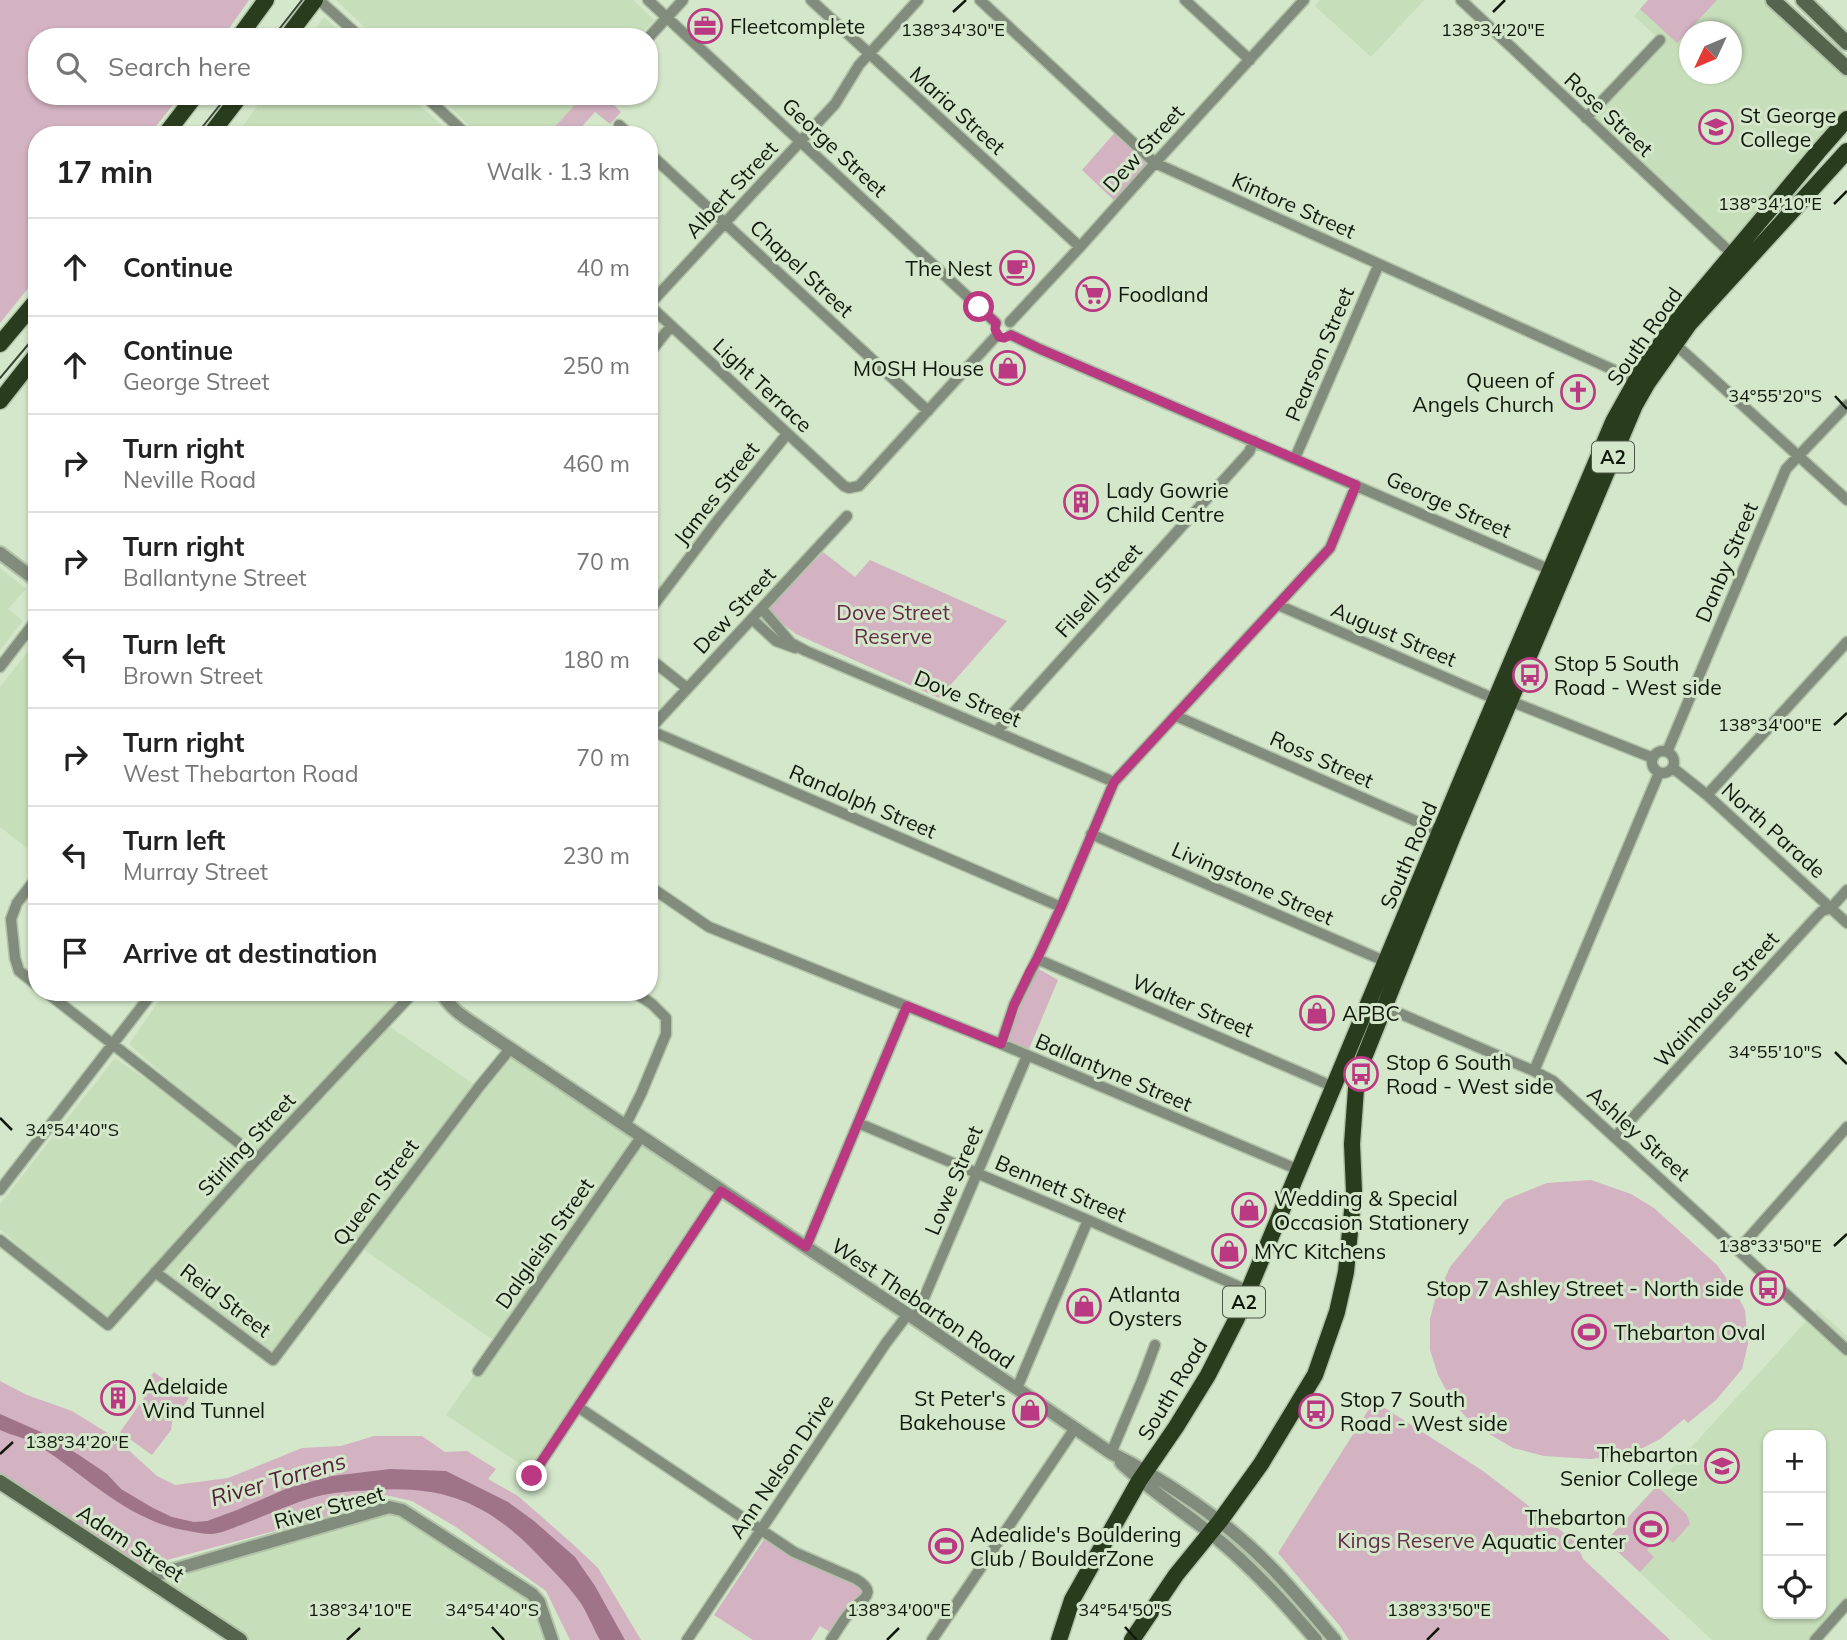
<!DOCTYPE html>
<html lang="en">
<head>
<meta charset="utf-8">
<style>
  :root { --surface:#fff; --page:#f2f2f2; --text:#222; --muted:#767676; --line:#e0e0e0 }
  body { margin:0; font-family:Mulish,sans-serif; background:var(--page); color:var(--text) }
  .controls { position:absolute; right:21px; bottom:21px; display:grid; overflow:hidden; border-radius:14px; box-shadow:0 2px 5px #0004 }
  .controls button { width:63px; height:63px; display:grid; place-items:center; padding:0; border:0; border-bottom:2px solid var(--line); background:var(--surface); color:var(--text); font:35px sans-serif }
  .compass { position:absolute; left:1679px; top:21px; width:63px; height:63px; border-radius:50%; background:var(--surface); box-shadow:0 2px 5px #0004; rotate:226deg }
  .stop { position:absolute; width:21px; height:21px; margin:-16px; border:5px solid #ba3982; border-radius:50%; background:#fff }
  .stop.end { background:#ba3982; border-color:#fff; box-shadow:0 2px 7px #0008 }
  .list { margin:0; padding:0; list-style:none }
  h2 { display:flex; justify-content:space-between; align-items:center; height:91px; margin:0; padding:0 28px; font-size:30px }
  h2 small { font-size:23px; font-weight:400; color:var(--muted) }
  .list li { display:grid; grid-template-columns:46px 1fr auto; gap:21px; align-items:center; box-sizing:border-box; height:98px; padding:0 28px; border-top:2px solid var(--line) }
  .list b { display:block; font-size:26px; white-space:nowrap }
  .list p { margin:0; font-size:23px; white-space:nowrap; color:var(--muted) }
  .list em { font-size:23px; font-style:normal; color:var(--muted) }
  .icon { flex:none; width:38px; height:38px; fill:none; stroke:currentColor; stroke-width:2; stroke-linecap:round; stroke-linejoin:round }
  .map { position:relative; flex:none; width:1847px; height:1640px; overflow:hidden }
  .search { position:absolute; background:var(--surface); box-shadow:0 2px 5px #0004; left:28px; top:28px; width:630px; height:77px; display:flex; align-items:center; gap:18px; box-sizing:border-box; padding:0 24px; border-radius:28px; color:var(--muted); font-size:26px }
  .panel { position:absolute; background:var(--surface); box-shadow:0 2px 5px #0004; left:28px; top:126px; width:630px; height:875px; border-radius:28px }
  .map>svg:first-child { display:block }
</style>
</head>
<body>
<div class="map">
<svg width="1847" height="1640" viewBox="0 0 1847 1640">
  <rect width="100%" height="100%" fill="#d4e7ca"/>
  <path fill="#c7deba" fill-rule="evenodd" d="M336,0H633L654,20L638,37H375Z
    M1320,0H1424L1371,57L1315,6Z
    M1648,0H1773L1847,68V105L1833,135L1732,254L1586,118L1660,40L1634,16ZM1689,32H1731V74H1689Z
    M324,17L345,37H309Z
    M265,96H410L452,135H236Z
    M438,96H578L581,98L548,135H479Z
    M0,568L26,589L8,609L23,621L0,650Z
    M37,640V856L0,827V687Z
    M165,992H415L386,1024L478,1087L510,1049L721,1191L534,1473L446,1415L497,1343L359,1246L273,1360L156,1272L108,1325L0,1229V1204L115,1058L250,1152L129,1044Z
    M1817,1309L1847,1336V1604L1815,1640H1712L1606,1541ZM1768,1435H1821V1614H1768Z
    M389,1507L532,1594L552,1640H239L151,1581Z"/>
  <path fill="#d3b2c1" d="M0,0H249L223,37H37V96H180L149,135H37V277L0,323Z
    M1648,0H1717L1677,43L1640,9Z
    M578,96H608L607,98L621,112L610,124L595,112L574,135H562L554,128L580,99Z
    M1118,129L1155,163L1118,204L1082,170Z
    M823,552L855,577L870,560L1007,621L939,698L796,634L765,611Z
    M1037,968L1058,980L1029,1049L1009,1041V1038L1016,1006Z
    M1591,1180L1631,1194L1654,1208L1717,1265L1734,1289L1745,1310L1748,1344L1742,1369L1716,1400L1688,1423L1684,1419L1660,1439L1643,1448L1612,1456L1591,1459L1544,1456L1513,1448L1479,1428L1465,1416L1451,1399L1438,1375L1430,1350V1319L1435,1300L1450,1267L1505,1200L1547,1183Z
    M154,1372L189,1398L172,1422L171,1430L152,1455L120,1432L147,1394L142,1389Z
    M0,1381L27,1395L72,1411L114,1437L157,1476L175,1485L228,1478L302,1448L341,1446L374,1436H422L445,1452L467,1451L496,1469L488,1479L518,1496L576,1547L598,1568L641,1640H570L546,1591L456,1527L412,1501L385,1495L361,1506L315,1520L141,1567L0,1473Z
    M1374,1401L1483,1471L1576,1542L1583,1559L1670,1640H1349L1340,1626L1278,1553Z
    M1657,1486L1687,1515L1690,1524L1673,1543L1662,1534L1647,1550L1654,1557L1640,1572L1606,1541Z
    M765,1538L849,1579L863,1590V1594L857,1601L849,1605L830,1632L820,1626L811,1640H753L714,1615Z"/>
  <path fill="#9f7488" d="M0,1414L41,1432L79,1455L107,1474L121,1489L153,1508L172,1517L194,1522L207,1521L237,1510L288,1488L332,1476L390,1469L446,1471L508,1502L534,1521L575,1557L595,1586L625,1640H600C593,1628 588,1614 580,1602C568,1585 552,1570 538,1555C488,1503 445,1485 373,1490C354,1491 333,1492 315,1497C290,1504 265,1516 241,1525C232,1528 220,1534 210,1534C204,1534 196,1532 189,1531C129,1522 88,1477 39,1446C27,1438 13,1436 0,1430Z"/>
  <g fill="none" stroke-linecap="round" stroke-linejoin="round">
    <g stroke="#b1c2a8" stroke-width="13">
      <path id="minor" d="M319,0L360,37
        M648,0L996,323
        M811,0L1080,247
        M980,0L1155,163L1636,380
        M1185,0L1250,60
        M1461,0L1732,254
        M649,37L683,0
        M425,96L467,135
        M1586,118L1660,40
        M619,125L630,135
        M649,153L928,411
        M649,305L844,486L849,488L859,486L997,335
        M649,305L835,104L859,65L918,0
        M1010,322L1080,247L1155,163L1304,0
        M1011,335L1040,349L1553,571
        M1674,343L1847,500
        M649,354L671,326
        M1295,458L1379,264
        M1278,605L1495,699L1510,701L1653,758
        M762,609L791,643L806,651L1114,782
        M649,611L718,520L787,434
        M752,619L776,641L795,648
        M649,658L687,688
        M0,667L37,619
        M1176,716L1443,833
        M649,730L1061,907
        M649,730L847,516
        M997,731L1249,452L1254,441
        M1652 762a11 11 0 1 1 22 0a11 11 0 1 1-22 0Z
        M1667,752L1786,469L1847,405
        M1673,768L1707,795L1847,923
        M1707,795L1847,642
        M1091,834L1389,963
        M37,877L17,903L11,919L15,958L19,971L37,985
        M649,886L709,927L1001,1044L1299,1170
        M1037,959L1334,1087
        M46,992L258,1158
        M1380,1005L1534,1071L1553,1081L1847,1350
        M1001,1044L1014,1005L1037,959L1061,907L1114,782L1330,548L1356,485
        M1534,1071L1659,773
        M858,1123L1088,1220L1249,1291
        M625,1126L641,1094L666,1034V1018L652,1004L634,992
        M1615,1137L1817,916L1822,911L1831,908L1847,890
        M0,1190L153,992
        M0,1240L108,1325L258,1158L414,992
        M806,1247L907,1006
        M1738,1250L1847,1127
        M155,1272L273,1360L479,1087L510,1049
        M915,1319L1027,1056
        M478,1371L641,1137
        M1017,1388L1088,1220
        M578,1407L794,1552L856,1579C881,1594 859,1600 850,1612C843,1620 837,1631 831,1640
        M1111,1453L1142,1380L1155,1345
        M532,1476L721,1191
        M687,1640L886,1343L908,1314
        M932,1640L1075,1428
        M1815,1640L1847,1604"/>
    </g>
    <g stroke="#b1c2a8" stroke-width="16">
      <path id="tertiary" d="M0,553L37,581
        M441,992C451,1011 469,1020 486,1032L806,1247L915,1319L1111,1453C1164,1479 1226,1521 1268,1564C1291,1587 1313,1614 1335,1640
        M1121,1463C1148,1489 1180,1509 1210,1533C1249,1564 1283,1601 1316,1640
        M151,1581L156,1575L389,1507L402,1510L532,1594L539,1602L552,1640"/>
    </g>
    <g stroke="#b1c2a8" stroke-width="18">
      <path id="secondary" d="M1773,0L1847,68
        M1803,0L1847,43
        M0,1482L240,1640"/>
    </g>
    <g stroke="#b1c2a8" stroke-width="19">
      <path id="trunk" d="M239,37L266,0
        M287,37L315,0
        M165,135L195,96
        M210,135L240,96
        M0,344L37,300
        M0,401L37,354
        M1059,1640L1072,1600L1139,1481L1176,1427L1208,1375L1237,1318L1463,776L1613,422L1642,370L1678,319L1818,152L1847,119
        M1132,1640L1176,1575L1220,1521L1261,1464L1315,1375L1337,1312L1346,1272L1354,1191L1352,1144L1357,1075L1453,836L1635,405L1647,384L1690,323L1847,151"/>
    </g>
    <use href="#minor" stroke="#818c7c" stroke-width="10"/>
    <use href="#tertiary" stroke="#818c7c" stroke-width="12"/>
    <use href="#secondary" stroke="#55644c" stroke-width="14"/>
    <use href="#trunk" stroke="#2a3c1e" stroke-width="16"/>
    <path stroke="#3a4435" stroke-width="2" d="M273,37L302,0
      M196,135L227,96
      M0,378L37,334"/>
  </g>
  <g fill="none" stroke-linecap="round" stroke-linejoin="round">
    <path stroke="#ba3982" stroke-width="9" d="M532,1476L721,1191L806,1247L907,1006L1001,1044L1014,1005L1030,971L1037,959L1061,907L1114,782L1330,548L1356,485L1040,349L1011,335L1004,338L999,337L995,329L996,323L979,307"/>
  </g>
  <path fill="none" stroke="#11180d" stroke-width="2.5" d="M953,12L966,0M1493,12L1505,0M1834,204L1847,191M1835,396L1847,409M1834,725L1847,713M1835,1052L1847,1064M0,1118L12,1130M1834,1246L1847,1234M0,1454L13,1442M492,1627L504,1640M1125,1627L1137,1640M347,1640L360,1628M887,1640L899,1628M1427,1640L1439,1628"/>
  <defs>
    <g id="office-ring" transform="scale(1.75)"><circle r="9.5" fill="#d4e7ca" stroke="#ba3982" stroke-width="1.5"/><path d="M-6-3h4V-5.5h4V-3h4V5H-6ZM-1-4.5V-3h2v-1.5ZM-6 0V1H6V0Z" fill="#ba3982"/></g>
    <g id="university-ring" transform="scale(1.75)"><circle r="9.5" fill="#d4e7ca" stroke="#ba3982" stroke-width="1.5"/><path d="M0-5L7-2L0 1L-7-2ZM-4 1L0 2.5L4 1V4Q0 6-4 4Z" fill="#ba3982"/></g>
    <g id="cafe-ring" transform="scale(1.75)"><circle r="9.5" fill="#d4e7ca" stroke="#ba3982" stroke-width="1.5"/><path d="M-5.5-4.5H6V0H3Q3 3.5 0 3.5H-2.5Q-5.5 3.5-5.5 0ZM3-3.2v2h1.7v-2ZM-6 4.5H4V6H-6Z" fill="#ba3982"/></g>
    <g id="supermarket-ring" transform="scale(1.75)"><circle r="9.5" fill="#d4e7ca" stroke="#ba3982" stroke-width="1.5"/><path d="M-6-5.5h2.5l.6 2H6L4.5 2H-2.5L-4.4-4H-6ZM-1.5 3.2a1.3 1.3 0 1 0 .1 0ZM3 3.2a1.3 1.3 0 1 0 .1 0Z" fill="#ba3982"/></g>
    <g id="shop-ring" transform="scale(1.75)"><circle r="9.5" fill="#d4e7ca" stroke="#ba3982" stroke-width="1.5"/><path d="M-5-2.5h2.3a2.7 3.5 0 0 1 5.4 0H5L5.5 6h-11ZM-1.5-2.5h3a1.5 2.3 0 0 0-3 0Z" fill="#ba3982"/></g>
    <g id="church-ring" transform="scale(1.75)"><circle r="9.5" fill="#d4e7ca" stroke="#ba3982" stroke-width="1.5"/><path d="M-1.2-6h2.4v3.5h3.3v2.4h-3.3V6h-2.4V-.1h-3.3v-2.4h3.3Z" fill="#ba3982"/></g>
    <g id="building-ring" transform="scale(1.75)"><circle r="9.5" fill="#d4e7ca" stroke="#ba3982" stroke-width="1.5"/><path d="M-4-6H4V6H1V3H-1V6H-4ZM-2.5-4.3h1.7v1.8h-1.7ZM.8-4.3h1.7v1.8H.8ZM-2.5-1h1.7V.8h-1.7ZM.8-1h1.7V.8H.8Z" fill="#ba3982"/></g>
    <g id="bus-ring" transform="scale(1.75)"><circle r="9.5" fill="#d4e7ca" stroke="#ba3982" stroke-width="1.5"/><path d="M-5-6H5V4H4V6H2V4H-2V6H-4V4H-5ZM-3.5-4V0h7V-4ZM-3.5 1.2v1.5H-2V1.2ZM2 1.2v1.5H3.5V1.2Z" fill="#ba3982"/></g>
    <g id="stadium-ring" transform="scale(1.75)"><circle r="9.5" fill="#d4e7ca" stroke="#ba3982" stroke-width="1.5"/><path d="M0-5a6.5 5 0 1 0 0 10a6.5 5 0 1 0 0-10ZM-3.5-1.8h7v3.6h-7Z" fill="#ba3982"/></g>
  </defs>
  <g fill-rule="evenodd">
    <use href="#office-ring" x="705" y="26"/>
    <use href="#university-ring" x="1716" y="127"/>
    <use href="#cafe-ring" x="1017" y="268"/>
    <use href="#supermarket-ring" x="1093" y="294"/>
    <use href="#shop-ring" x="1008" y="368"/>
    <use href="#church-ring" x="1578" y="392"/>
    <use href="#building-ring" x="1081" y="502"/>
    <use href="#bus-ring" x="1530" y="675"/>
    <use href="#shop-ring" x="1317" y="1013"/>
    <use href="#bus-ring" x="1361" y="1074"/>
    <use href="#shop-ring" x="1249" y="1210"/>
    <use href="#shop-ring" x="1229" y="1251"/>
    <use href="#bus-ring" x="1768" y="1288"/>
    <use href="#shop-ring" x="1084" y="1306"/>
    <use href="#stadium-ring" x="1589" y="1332"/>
    <use href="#building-ring" x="118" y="1398"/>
    <use href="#shop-ring" x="1030" y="1410"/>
    <use href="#bus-ring" x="1316" y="1411"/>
    <use href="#university-ring" x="1722" y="1466"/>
    <use href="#stadium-ring" x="1651" y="1529"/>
    <use href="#stadium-ring" x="946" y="1546"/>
  </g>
  <g text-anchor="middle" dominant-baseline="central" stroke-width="6" stroke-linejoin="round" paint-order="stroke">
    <g fill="#d4e7ca" stroke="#4c5646" stroke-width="2">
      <rect x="1592" y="441.5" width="42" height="31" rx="5"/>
      <rect x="1223" y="1286.5" width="42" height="31" rx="5"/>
    </g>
    <g font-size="19" font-weight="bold" fill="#11180d">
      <text x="1613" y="457">A2</text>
      <text x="1244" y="1302">A2</text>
    </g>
    <g font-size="21" fill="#11180d" stroke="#d4e7ca" text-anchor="start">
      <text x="730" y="26">Fleetcomplete</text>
      <text x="1740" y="115">St George<tspan x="1740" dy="24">College</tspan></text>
      <text x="992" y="268" text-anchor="end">The Nest</text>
      <text x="1118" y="294">Foodland</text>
      <text x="984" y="368" text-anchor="end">MOSH House</text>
      <text x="1554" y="380" text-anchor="end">Queen of<tspan x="1554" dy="24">Angels Church</tspan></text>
      <text x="1106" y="490">Lady Gowrie<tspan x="1106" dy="24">Child Centre</tspan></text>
      <text x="1554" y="663">Stop 5 South<tspan x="1554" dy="24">Road - West side</tspan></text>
      <text x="1342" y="1013">APBC</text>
      <text x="1386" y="1062">Stop 6 South<tspan x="1386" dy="24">Road - West side</tspan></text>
      <text x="1274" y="1198">Wedding &amp; Special<tspan x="1274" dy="24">Occasion Stationery</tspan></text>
      <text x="1254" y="1251">MYC Kitchens</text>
      <text x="1744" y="1288" text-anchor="end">Stop 7 Ashley Street - North side</text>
      <text x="1108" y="1294">Atlanta<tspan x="1108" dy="24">Oysters</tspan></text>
      <text x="1614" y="1332">Thebarton Oval</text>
      <text x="142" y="1386">Adelaide<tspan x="142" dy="24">Wind Tunnel</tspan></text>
      <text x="1006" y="1398" text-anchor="end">St Peter's<tspan x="1006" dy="24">Bakehouse</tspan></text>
      <text x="1340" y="1399">Stop 7 South<tspan x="1340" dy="24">Road - West side</tspan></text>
      <text x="1698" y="1454" text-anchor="end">Thebarton<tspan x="1698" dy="24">Senior College</tspan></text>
      <text x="1626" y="1517" text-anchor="end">Thebarton<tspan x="1626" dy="24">Aquatic Center</tspan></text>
      <text x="970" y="1534">Adealide's Bouldering<tspan x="970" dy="24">Club / BoulderZone</tspan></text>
    </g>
    <g font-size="21" fill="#11180d" stroke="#d4e7ca">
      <text transform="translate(958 110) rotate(42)">Maria Street</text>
      <text transform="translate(1609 114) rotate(43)">Rose Street</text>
      <text transform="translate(835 147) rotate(43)">George Street</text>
      <text transform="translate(1143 148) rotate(-48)">Dew Street</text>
      <text transform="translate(731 189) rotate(-47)">Albert Street</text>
      <text transform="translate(1294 205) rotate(24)">Kintore Street</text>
      <text transform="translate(802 268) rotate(43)">Chapel Street</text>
      <text transform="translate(1644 336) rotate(-55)">South Road</text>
      <text transform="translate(1319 354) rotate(-67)">Pearson Street</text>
      <text transform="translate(763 385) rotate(43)">Light Terrace</text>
      <text transform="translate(716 493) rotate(-52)">James Street</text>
      <text transform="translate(1449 504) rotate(24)">George Street</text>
      <text transform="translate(1726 562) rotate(-67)">Danby Street</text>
      <text transform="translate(1098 590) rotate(-48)">Filsell Street</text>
      <text transform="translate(734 610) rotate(-47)">Dew Street</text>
      <text transform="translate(1394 634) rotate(23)">August Street</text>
      <text transform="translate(968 698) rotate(23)">Dove Street</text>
      <text transform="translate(1322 759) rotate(24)">Ross Street</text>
      <text transform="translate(863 801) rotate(23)">Randolph Street</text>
      <text transform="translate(1774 830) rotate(42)">North Parade</text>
      <text transform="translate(1408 855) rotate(-67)">South Road</text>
      <text transform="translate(1253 883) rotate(24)">Livingstone Street</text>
      <text transform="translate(1716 999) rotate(-48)">Wainhouse Street</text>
      <text transform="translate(1193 1005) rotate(23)">Walter Street</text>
      <text transform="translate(1114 1072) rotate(23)">Ballantyne Street</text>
      <text transform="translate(1639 1133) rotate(42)">Ashley Street</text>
      <text transform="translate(246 1144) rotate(-47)">Stirling Street</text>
      <text transform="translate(953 1180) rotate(-67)">Lowe Street</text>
      <text transform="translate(1061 1188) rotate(23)">Bennett Street</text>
      <text transform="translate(375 1192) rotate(-53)">Queen Street</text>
      <text transform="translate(544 1243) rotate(-55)">Dalgleish Street</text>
      <text transform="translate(226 1300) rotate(37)">Reid Street</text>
      <text transform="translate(923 1303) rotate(34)">West Thebarton Road</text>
      <text transform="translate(1172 1389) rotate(-59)">South Road</text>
      <text transform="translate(781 1466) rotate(-56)">Ann Nelson Drive</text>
      <text transform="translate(329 1507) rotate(-15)">River Street</text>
      <text transform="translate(131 1543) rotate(33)">Adam Street</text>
    </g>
    <g font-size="21" fill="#652c4a" stroke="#d4e7ca">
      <text x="893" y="612">Dove Street<tspan x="893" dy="24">Reserve</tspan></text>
      <text x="1406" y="1540">Kings Reserve</text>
    </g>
    <g font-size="23" font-style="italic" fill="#541d3b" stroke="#d4e7ca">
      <text transform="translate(278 1479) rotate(-16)">River Torrens</text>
    </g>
  </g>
  <g font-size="18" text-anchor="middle" fill="#11180d" stroke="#d4e7ca" stroke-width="6" stroke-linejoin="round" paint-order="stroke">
    <text x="953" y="36">138°34'30"E</text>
    <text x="1493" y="36">138°34'20"E</text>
    <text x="1770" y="210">138°34'10"E</text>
    <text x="1775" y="402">34°55'20"S</text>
    <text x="1770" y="731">138°34'00"E</text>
    <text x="1775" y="1058">34°55'10"S</text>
    <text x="72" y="1136">34°54'40"S</text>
    <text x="1770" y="1252">138°33'50"E</text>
    <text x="77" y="1448">138°34'20"E</text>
    <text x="492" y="1616">34°54'40"S</text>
    <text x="1125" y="1616">34°54'50"S</text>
    <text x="360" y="1616">138°34'10"E</text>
    <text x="899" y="1616">138°34'00"E</text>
    <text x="1439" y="1616">138°33'50"E</text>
  </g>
</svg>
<div class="controls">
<button>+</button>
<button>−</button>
<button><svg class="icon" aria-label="locate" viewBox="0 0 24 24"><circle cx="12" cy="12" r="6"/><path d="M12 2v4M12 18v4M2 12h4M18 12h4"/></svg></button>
</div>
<svg class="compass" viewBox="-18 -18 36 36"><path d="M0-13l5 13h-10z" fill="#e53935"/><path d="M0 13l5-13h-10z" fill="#767676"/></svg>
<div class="stop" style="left:979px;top:307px"></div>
<div class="stop end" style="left:532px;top:1476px"></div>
<div class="search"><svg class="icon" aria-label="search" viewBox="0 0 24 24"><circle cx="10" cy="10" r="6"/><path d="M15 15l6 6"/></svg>Search here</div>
<section class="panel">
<h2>17 min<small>Walk · 1.3 km</small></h2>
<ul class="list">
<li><svg class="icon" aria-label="ahead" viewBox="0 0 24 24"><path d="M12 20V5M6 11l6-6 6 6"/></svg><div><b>Continue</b></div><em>40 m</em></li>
<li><svg class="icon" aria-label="ahead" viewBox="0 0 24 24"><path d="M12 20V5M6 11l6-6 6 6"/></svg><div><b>Continue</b><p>George Street</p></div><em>250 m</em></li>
<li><svg class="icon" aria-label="right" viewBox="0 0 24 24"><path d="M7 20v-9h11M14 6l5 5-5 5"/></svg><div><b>Turn right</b><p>Neville Road</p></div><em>460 m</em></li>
<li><svg class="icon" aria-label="right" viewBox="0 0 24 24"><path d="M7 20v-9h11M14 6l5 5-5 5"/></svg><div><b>Turn right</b><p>Ballantyne Street</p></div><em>70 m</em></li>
<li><svg class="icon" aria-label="left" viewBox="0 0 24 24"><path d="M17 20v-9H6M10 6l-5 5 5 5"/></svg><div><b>Turn left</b><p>Brown Street</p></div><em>180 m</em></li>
<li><svg class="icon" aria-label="right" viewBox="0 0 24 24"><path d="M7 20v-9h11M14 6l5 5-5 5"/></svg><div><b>Turn right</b><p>West Thebarton Road</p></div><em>70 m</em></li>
<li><svg class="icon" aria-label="left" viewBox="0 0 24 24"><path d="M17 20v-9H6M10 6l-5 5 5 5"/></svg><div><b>Turn left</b><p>Murray Street</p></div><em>230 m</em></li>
<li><svg class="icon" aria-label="arrive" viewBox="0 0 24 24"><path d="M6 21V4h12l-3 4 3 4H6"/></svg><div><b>Arrive at destination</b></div></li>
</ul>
</section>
</div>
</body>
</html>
